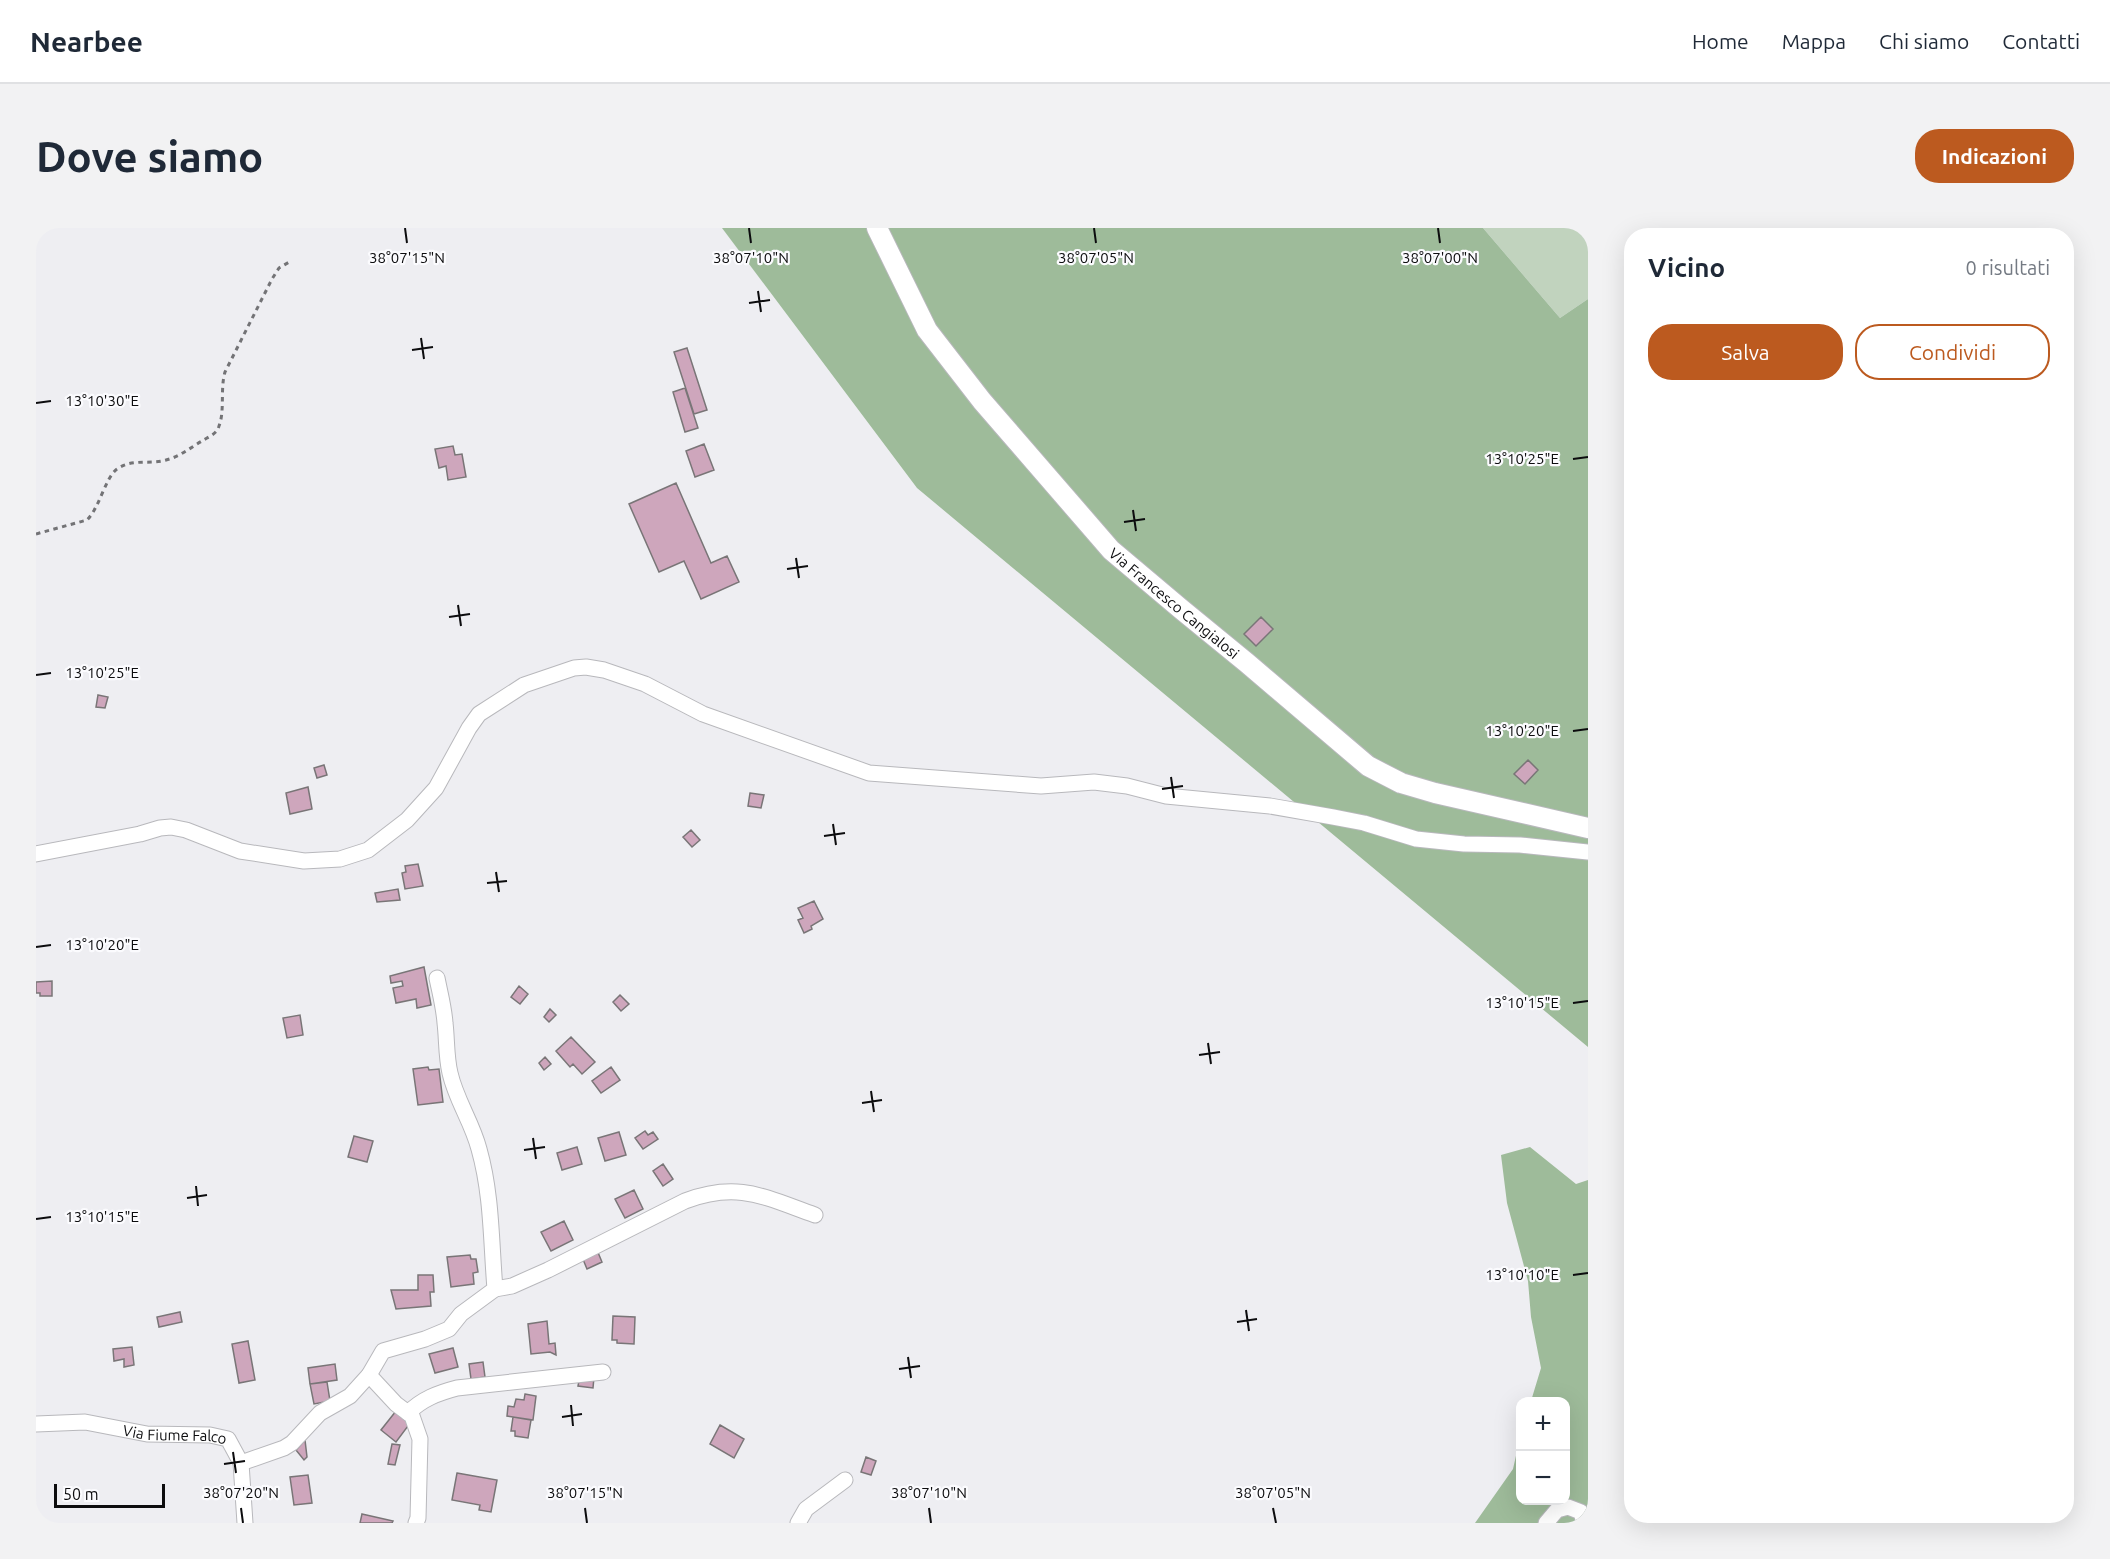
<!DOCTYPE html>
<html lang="it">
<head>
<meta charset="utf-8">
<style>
  :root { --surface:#fff; --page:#f2f2f3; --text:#1f2937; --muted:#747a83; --line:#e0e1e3; --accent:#bc5a1f }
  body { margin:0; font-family:Ubuntu,sans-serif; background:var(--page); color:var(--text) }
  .controls { position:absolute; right:18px; bottom:18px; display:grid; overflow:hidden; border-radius:12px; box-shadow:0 6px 24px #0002 }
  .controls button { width:54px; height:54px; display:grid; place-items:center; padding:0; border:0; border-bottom:2px solid var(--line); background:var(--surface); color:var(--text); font:30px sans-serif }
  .scale { position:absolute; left:18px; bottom:15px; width:111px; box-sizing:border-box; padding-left:6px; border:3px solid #0c0c0e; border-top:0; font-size:16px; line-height:21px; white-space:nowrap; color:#0c0c0e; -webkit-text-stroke:4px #fbfbfe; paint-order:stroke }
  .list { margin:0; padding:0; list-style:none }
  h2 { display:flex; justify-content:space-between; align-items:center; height:78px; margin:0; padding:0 24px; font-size:26px }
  h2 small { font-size:20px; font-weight:400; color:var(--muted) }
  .actions { display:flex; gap:12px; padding:18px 24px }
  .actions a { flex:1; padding:14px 0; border:2px solid var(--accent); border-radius:24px; text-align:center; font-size:21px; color:var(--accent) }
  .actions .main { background:var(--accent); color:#fff }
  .map { position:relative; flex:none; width:1552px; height:1295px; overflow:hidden; border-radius:24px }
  header { display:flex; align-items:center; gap:36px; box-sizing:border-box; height:84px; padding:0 30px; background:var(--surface); border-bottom:2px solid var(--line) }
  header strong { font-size:28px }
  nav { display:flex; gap:33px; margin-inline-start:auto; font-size:21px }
  .intro { display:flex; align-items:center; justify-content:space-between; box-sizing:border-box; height:144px; padding:0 36px }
  h1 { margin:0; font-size:42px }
  .button { padding:15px 27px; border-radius:24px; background:var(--accent); color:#fff; font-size:21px; font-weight:700 }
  main { display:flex; gap:36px; padding:0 36px }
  aside { flex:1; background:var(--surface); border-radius:24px; box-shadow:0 6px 24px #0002 }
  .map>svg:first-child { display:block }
</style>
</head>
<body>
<header>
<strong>Nearbee</strong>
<nav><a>Home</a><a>Mappa</a><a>Chi siamo</a><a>Contatti</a></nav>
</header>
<div class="intro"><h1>Dove siamo</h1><a class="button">Indicazioni</a></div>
<main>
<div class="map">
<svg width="1552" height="1295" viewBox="0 0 1552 1295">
  <rect width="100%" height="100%" fill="#eeeef2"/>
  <path fill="#c1d3be" d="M1447,0H1552V71L1524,90Z"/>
  <path fill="#9ebb9a" d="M686,0H1447L1524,90L1552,71V819L881,260Z
    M1494,919L1540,956L1552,952V1295H1439L1477,1241L1484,1210V1272H1530V1174L1495,1173L1505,1140L1495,1089L1492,1053L1471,975L1465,927Z"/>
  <path fill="#cea6bc" stroke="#797577" stroke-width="1.5" d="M651,120L671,182L658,186L638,124Z
    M649,160L662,200L649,204L637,164Z
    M668,216L678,242L659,249L650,223Z
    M417,218L419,227L426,226L430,249L412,252L410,238L403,240L399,221Z
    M640,255L675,335L691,328L703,354L665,371L648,333L623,344L593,276Z
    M1225,389L1237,401L1220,418L1208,406Z
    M62,467L72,469L69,480L60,479Z
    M1492,532L1502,542L1489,556L1478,546Z
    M288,537L291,547L281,550L278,540Z
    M272,559L276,581L254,586L250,565Z
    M714,565L728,567L725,580L712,578Z
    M655,602L664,612L656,619L647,609Z
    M382,636L387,658L369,661L366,645L370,644L369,638Z
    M362,661L364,672L341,674L339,665Z
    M778,673L787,691L775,698L776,701L768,705L762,692L767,690L762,680Z
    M388,739L395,777L381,780L380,771L360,775L357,760L367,758L366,753L355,755L354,748Z
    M16,753V768H4V765H0V754Z
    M483,758L492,766L484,776L475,769Z
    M584,767L593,776L585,783L577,774Z
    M514,781L520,787L513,794L508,789Z
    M264,787L267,807L251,810L247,790Z
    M535,809L559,834L546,846L537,836L534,839L520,823Z
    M509,829L515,836L508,842L503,835Z
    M392,839L393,842L403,841L407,874L382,877L377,841Z
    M575,839L584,852L565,865L556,853Z
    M609,903L612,907L617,904L622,911L607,921L599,910Z
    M583,904L590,927L569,933L562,910Z
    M318,908L337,913L331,934L312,929Z
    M541,919L546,936L526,942L521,925Z
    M627,936L637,951L627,958L617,943Z
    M598,962L607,981L589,990L579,971Z
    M528,993L537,1012L515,1023L505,1004Z
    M561,1022L566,1034L551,1041L546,1029Z
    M434,1027L435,1031H440L442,1044L437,1045L438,1056L415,1059L411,1029Z
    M382,1047H397L398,1064H394L395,1078L360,1081L355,1062H382Z
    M144,1084L146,1094L123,1099L121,1089Z
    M577,1088L599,1089L598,1116L581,1115V1112H576Z
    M511,1093L513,1116L519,1115L520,1127L514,1124L495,1126L492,1096Z
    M212,1113L219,1152L203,1155L196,1116Z
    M96,1119L98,1137L88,1139V1131L78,1133L77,1121Z
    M417,1120L422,1139L399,1145L393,1126Z
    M447,1134L449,1149L435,1151L433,1136Z
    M299,1136L301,1152L274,1156L272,1140Z
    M544,1147L558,1149L557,1160L542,1158Z
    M291,1154L294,1173L278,1176L274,1156Z
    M489,1166L500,1168L497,1192L471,1188L472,1178L478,1179L480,1171L488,1172Z
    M360,1183L375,1194L360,1214L345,1202Z
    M477,1189L495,1192L492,1210L479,1208V1203H475Z
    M684,1197L708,1211L698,1230L674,1216Z
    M269,1212L271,1229L268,1232L260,1222Z
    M356,1216L364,1217L359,1237L352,1236Z
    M830,1229L840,1233L835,1247L825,1244Z
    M421,1245L461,1252L455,1284L443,1282L444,1277L416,1272Z
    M272,1247L276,1275L258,1277L254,1249Z
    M326,1286L357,1293L356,1295H324Z"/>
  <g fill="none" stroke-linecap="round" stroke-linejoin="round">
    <g stroke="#b8b8bc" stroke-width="17">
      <g id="minor">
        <path d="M0,626L104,606L124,600L135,599L150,602L204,623L268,633L304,631L332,622L371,592L400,560L433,500L443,486L488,457L538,440L550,439L568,442L609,456L667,486L833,545L1005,558L1058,554L1091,558L1130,568L1234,578L1297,589L1328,595L1380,611L1428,616L1484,617L1552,624"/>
        <path d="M459,1061L476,1058L512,1042L649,973C702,953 728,969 779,987"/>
        <path d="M333,1147L360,1176L376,1188L384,1211L382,1290L380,1295"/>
        <path d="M372,1185C386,1171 402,1165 421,1160L567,1144"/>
        <path id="s1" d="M0,1196L49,1194L111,1206L174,1207L192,1211L205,1235L209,1295"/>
        <path d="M205,1235L248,1220L256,1215L284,1185L314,1168L333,1147L347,1123L389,1111L413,1101L425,1086L459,1061C455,1014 456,967 443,921C436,894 420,872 414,845C410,828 411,811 409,795C408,780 404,765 401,750"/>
        <path d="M762,1295L770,1281L809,1252"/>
        <path d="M1510,1295L1521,1282L1532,1279L1545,1284L1548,1295"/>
      </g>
    </g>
    <g stroke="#b8b8bc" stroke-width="22">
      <g id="tertiary">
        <path id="s2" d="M841,0L891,102L946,173L1075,322L1145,381L1211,435L1332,538L1365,555L1399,565L1552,600"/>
      </g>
    </g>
    <path stroke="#737376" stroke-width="3" stroke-dasharray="4.5 4.5" stroke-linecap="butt" d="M0,306L51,292C64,279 69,250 81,241C97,230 113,237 130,232C143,229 154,220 166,213C172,209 181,206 183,198C189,183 184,161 189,144L236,51L243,40L255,33"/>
    <use href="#minor" stroke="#fff" stroke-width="15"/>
    <use href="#tertiary" stroke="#fff" stroke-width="20"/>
  </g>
  <path fill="none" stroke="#0c0c0e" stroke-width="2" d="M369,0L371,15M713,0L715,15M1058,0L1060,15M1402,0L1404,15M722,63L725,84M713,75L734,72M385,110L388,131M376,122L397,119M0,175L15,173M1537,231L1552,229M1097,282L1100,303M1088,294L1109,291M760,330L763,350M751,341L772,338M422,377L425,398M413,389L434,386M0,447L15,445M1537,503L1552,501M1135,549L1138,570M1126,561L1147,558M797,596L800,617M788,608L809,605M460,644L463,664M451,655L471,653M0,719L15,717M1537,775L1552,773M1172,815L1175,836M1163,827L1184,824M835,863L838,884M826,875L846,872M497,910L500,931M488,922L509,919M160,958L162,978M151,970L171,967M0,991L15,989M1537,1047L1552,1045M1210,1082L1213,1103M1201,1094L1221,1091M872,1129L875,1150M863,1141L884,1138M535,1177L537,1198M526,1189L546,1186M197,1224L200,1245M188,1236L209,1233M205,1280L207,1295M549,1280L551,1295M893,1280L895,1295M1237,1280L1240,1295"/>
  <g text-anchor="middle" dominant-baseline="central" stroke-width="4.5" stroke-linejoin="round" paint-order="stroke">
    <g font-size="15" fill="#0c0c0e" stroke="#fbfbfe">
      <text stroke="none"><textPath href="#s2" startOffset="483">Via Francesco Cangialosi</textPath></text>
      <text stroke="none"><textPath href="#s1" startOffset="140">Via Fiume Falco</textPath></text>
    </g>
  </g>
  <g font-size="15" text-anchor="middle" fill="#0c0c0e" stroke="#fbfbfe" stroke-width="4.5" stroke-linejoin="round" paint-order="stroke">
    <text x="371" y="35">38°07'15"N</text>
    <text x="715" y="35">38°07'10"N</text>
    <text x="1060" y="35">38°07'05"N</text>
    <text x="1404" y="35">38°07'00"N</text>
    <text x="66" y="178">13°10'30"E</text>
    <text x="1486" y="236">13°10'25"E</text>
    <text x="66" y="450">13°10'25"E</text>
    <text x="1486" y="508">13°10'20"E</text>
    <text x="66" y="722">13°10'20"E</text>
    <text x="1486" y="780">13°10'15"E</text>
    <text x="66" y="994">13°10'15"E</text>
    <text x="1486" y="1052">13°10'10"E</text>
    <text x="205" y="1270">38°07'20"N</text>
    <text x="549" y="1270">38°07'15"N</text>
    <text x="893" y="1270">38°07'10"N</text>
    <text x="1237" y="1270">38°07'05"N</text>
  </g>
</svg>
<div class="controls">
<button>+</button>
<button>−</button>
</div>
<div class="scale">50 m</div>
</div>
<aside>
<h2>Vicino<small>0 risultati</small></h2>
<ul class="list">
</ul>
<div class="actions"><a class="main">Salva</a><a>Condividi</a></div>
</aside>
</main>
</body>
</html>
